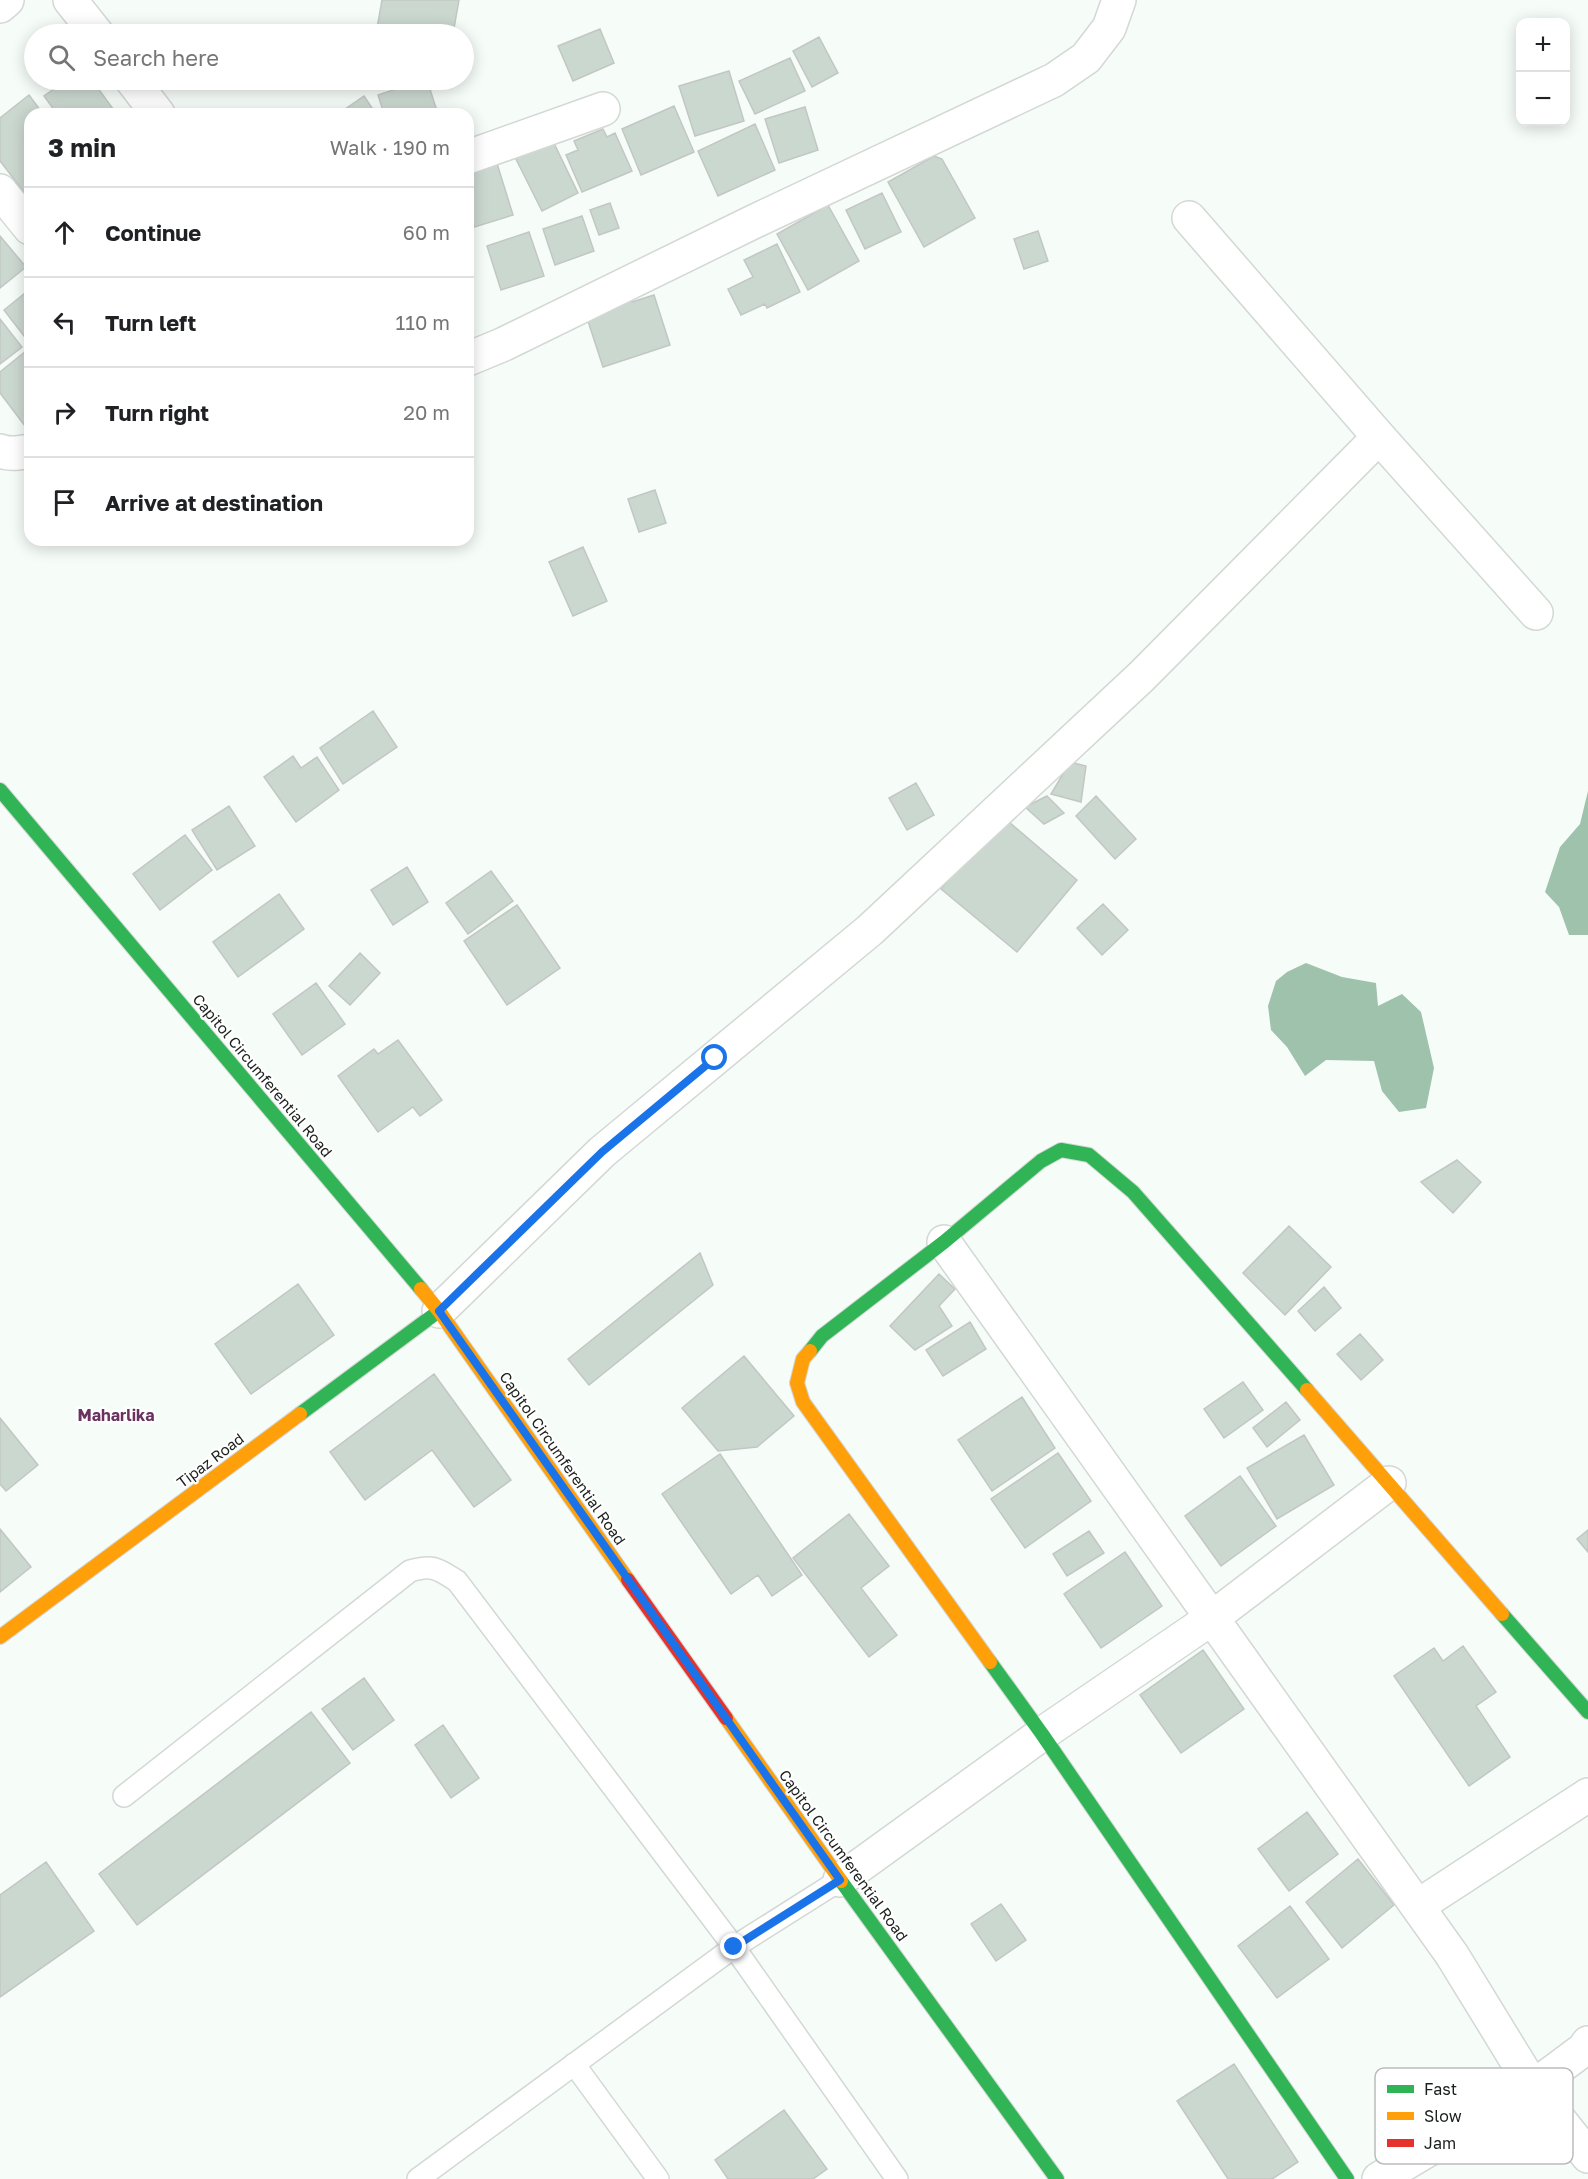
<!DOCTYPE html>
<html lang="en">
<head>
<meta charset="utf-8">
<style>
  :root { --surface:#fff; --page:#f2f2f2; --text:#202124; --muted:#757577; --line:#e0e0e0 }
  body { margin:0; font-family:"Golos Text",sans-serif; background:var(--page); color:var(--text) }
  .controls { position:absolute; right:18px; top:18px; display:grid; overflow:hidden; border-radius:12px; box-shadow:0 3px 15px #0003 }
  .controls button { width:54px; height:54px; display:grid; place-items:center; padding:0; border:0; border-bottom:2px solid var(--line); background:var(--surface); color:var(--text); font:30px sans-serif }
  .stop { position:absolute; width:18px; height:18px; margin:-14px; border:4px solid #1a73e8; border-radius:50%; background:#fff }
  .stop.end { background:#1a73e8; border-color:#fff; box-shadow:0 2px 6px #0008 }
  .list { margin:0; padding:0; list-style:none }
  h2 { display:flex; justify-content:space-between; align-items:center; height:78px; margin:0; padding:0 24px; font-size:26px }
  h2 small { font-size:20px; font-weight:400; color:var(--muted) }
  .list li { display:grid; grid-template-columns:39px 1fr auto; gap:18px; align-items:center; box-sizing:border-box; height:90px; padding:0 24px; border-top:2px solid var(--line) }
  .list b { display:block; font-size:22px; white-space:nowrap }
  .list em { font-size:20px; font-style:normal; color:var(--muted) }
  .icon { flex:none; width:33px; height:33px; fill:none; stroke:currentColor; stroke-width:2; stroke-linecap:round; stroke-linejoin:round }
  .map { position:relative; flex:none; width:1588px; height:2179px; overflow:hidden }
  .search { position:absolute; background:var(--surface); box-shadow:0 3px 15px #0003; left:24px; top:24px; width:450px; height:66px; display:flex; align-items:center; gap:15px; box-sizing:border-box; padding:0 21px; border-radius:33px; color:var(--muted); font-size:22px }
  .panel { position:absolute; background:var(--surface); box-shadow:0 3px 15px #0003; left:24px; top:108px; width:450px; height:438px; border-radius:18px }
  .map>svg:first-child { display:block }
</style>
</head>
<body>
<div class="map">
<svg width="1588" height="2179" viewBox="0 0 1588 2179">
  <rect width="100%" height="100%" fill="#f6fcf8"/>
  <path fill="#9ec2ab" d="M1588,791V935H1569L1559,907L1545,892L1560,847L1580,824Z
    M1306,963L1342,977L1376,983L1378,1006L1402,994L1421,1012L1434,1068L1426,1108L1399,1112L1382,1091L1374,1061L1326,1060L1305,1076L1287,1047L1271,1030L1268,1006L1276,981L1287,972Z"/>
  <path fill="#cbd8cf" stroke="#c2c7c4" stroke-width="1.5" d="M382,0H459L453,34H376Z
    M600,29L614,63L573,81L558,46Z
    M819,37L838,73L812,87L793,51Z
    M790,58L805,91L755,114L739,81Z
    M729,71L744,121L695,136L679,86Z
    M67,80H92L116,113L57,114L44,96Z
    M301,80H323L307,89Z
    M424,80H427L438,114H384L378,95Z
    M29,95L43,114H30V187L24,192L0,161V118Z
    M364,96L376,114H338Z
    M674,106L694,152L641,175L622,129Z
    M805,107L818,150L779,163L765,119Z
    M755,124L775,170L718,196L698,151Z
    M603,129L607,137L615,133L632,171L582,192L566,155L578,150L574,141Z
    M552,139L578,193L542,211L515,157Z
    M934,156L942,159L975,218L924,247L888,182Z
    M495,157L513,215L468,229V166Z
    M882,193L901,232L865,249L846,210Z
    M610,203L619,228L599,235L590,210Z
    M828,205L859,261L808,290L777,234Z
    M582,216L594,251L555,265L543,229Z
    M1038,231L1048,261L1024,269L1014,239Z
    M529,232L544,276L501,290L487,246Z
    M0,236L26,267L0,288Z
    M777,244L800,292L767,308L765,304L741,315L728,289L753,277L744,260Z
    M30,289V339L28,341L4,310Z
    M627,290L632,302L654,295L670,345L603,367L587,318Z
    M0,319L22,347L0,364Z
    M26,351L30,356V422L25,426L0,393V372Z
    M655,490L666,523L639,532L628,499Z
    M583,547L607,601L573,616L549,562Z
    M373,711L397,747L343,784L320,748Z
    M293,756L301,768L317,757L339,790L296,822L264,777Z
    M1070,762L1086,766L1081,802L1051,794Z
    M916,783L934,815L907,830L889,798Z
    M1047,796L1064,813L1044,824L1025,807Z
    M1096,796L1136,839L1115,859L1076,816Z
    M229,806L255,846L217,870L192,830Z
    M1002,816L1077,880L1017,952L941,889Z
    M185,835L212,870L160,910L133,874Z
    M407,867L428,902L393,925L371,890Z
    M491,871L513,901L468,934L446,903Z
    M279,894L304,929L238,977L213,942Z
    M1103,904L1128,930L1102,955L1077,928Z
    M517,905L560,968L507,1005L464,941Z
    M360,953L380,973L350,1005L329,986Z
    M316,983L345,1024L302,1055L273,1014Z
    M398,1040L442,1100L420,1116L413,1107L378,1132L338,1076L374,1049L378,1054Z
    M1457,1160L1481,1182L1453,1213L1421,1182Z
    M1289,1226L1331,1267L1285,1315L1243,1273Z
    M700,1253L713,1285L589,1385L568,1359Z
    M939,1274L955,1289L939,1306L952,1326L915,1350L890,1326Z
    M298,1284L334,1335L251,1394L215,1344Z
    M1324,1287L1341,1308L1315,1331L1298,1311Z
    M970,1322L986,1349L943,1376L926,1350Z
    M1360,1334L1383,1360L1361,1380L1337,1354Z
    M744,1356L794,1416L757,1447L718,1451L682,1408Z
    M434,1374L511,1480L474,1507L432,1450L365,1500L330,1452Z
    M1243,1382L1263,1410L1224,1438L1204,1409Z
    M1022,1397L1055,1448L992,1491L958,1440Z
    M1286,1402L1300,1420L1267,1447L1253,1428Z
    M0,1418L38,1465L6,1491L0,1484Z
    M1304,1435L1334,1485L1277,1519L1247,1468Z
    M1058,1453L1091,1501L1025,1548L991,1499Z
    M720,1454L802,1575L772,1596L758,1575L731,1594L662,1494Z
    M1240,1476L1276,1526L1221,1566L1185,1516Z
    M849,1514L889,1566L861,1588L897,1635L869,1657L793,1558Z
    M0,1529L31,1567L0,1592Z
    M1588,1530V1552L1577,1539Z
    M1089,1531L1104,1553L1067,1576L1053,1554Z
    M1125,1552L1162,1606L1101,1648L1064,1594Z
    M1463,1646L1496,1692L1476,1706L1510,1757L1469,1786L1394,1676L1434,1648L1443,1661Z
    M1203,1650L1244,1709L1181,1753L1140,1695Z
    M364,1678L394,1720L353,1750L322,1709Z
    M311,1712L350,1763L137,1925L99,1874Z
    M443,1725L479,1778L451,1798L415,1745Z
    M1307,1812L1338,1854L1289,1891L1258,1849Z
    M1358,1859L1394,1905L1342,1948L1306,1902Z
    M46,1862L94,1931L0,1997V1895Z
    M1001,1904L1026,1940L996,1961L971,1924Z
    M1290,1906L1329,1959L1277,1998L1238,1946Z
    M1234,2064L1298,2162L1272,2179H1228L1177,2101Z
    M784,2110L827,2169L813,2179H728L715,2160Z"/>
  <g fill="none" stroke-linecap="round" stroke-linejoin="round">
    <g stroke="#d3d8d5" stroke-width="24">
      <path id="lane" d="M124,1796L410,1571C433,1564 438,1569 457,1581L734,1947L897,2179
        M574,2064L658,2179
        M418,2179L734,1947L840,1880"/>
    </g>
    <g stroke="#d3d8d5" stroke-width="36">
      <path id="street" d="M70,0L97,34
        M0,6L7,0
        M132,80L158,114
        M468,157L603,109
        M0,191L30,228
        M1189,218L1379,437L1536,613
        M468,359L504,344L751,223L1054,80L1086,58L1109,28L1119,0
        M0,451C10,455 20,453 30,451
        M944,1242L1452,1955L1533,2087L1379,2179
        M439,1311L602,1152L870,930L1142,676L1379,437
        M840,1880L1042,1734L1212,1618L1389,1483
        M1418,1906L1588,1795
        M1588,2043L1584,2049L1533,2087L1588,2156"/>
    </g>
    <g stroke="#d3d8d5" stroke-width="16">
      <path id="fast" d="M0,790L421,1289
        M810,1351L822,1336L944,1242L1041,1161L1061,1150L1089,1155L1133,1192L1307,1390
        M300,1414L439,1311
        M1502,1614L1588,1712
        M990,1662L1042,1734L1347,2179
        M841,1881L1057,2179"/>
    </g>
    <g stroke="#d3d8d5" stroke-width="16">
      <path id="slow" d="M421,1289L439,1311L628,1580
        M810,1351L803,1359L797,1383L803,1402L990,1662
        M1307,1390L1502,1614
        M0,1637L300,1414
        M726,1718L841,1881"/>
    </g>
    <g stroke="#d3d8d5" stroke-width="16">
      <path id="jam" d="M628,1580L726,1718"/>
    </g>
    <use href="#lane" stroke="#fefffe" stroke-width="21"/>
    <use href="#street" stroke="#fefffe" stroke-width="33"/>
    <use href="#fast" stroke="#30b455" stroke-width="14"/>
    <use href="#slow" stroke="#ff9f0a" stroke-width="14"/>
    <use href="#jam" stroke="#e5322d" stroke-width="14"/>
  </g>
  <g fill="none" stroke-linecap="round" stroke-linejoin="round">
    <path stroke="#1a73e8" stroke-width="8" d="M715,1058L602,1152L439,1311L840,1880L734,1947"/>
  </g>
  <g text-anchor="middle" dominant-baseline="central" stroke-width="4.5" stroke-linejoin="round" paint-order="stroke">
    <g font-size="15" fill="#1c201d" stroke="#fff">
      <text transform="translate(263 1075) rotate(50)">Capitol Circumferential Road</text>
      <text transform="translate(563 1458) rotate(55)">Capitol Circumferential Road</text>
      <text transform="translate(210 1460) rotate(-37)">Tipaz Road</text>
      <text transform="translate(844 1855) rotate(54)">Capitol Circumferential Road</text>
    </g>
    <g font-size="16" font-weight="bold" fill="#6a325f" stroke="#fff">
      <text x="116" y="1415">Maharlika</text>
    </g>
  </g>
  <rect x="1375" y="2068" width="198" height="96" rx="9" fill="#fff" stroke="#bbbcbb" stroke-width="1.5"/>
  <rect x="1387" y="2085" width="27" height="8" fill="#30b455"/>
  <rect x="1387" y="2112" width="27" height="8" fill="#ff9f0a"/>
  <rect x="1387" y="2139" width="27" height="8" fill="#e5322d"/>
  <g font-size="16" fill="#1c201d">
    <text x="1424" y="2095">Fast</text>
    <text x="1424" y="2122">Slow</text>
    <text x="1424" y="2149">Jam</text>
  </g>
</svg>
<div class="controls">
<button>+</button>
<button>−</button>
</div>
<div class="stop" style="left:715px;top:1058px"></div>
<div class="stop end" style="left:734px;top:1947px"></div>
<div class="search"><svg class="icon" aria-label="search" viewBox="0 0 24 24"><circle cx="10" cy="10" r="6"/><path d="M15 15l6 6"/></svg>Search here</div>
<section class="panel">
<h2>3 min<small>Walk · 190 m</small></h2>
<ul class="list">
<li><svg class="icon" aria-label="ahead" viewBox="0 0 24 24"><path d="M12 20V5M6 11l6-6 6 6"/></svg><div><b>Continue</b></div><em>60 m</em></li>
<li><svg class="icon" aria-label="left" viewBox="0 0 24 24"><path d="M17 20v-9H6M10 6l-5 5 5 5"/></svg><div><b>Turn left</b></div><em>110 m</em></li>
<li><svg class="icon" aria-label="right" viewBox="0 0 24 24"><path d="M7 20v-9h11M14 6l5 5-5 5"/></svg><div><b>Turn right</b></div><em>20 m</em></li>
<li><svg class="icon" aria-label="arrive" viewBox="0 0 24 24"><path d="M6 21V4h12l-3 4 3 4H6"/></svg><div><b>Arrive at destination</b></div></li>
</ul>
</section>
</div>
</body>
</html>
